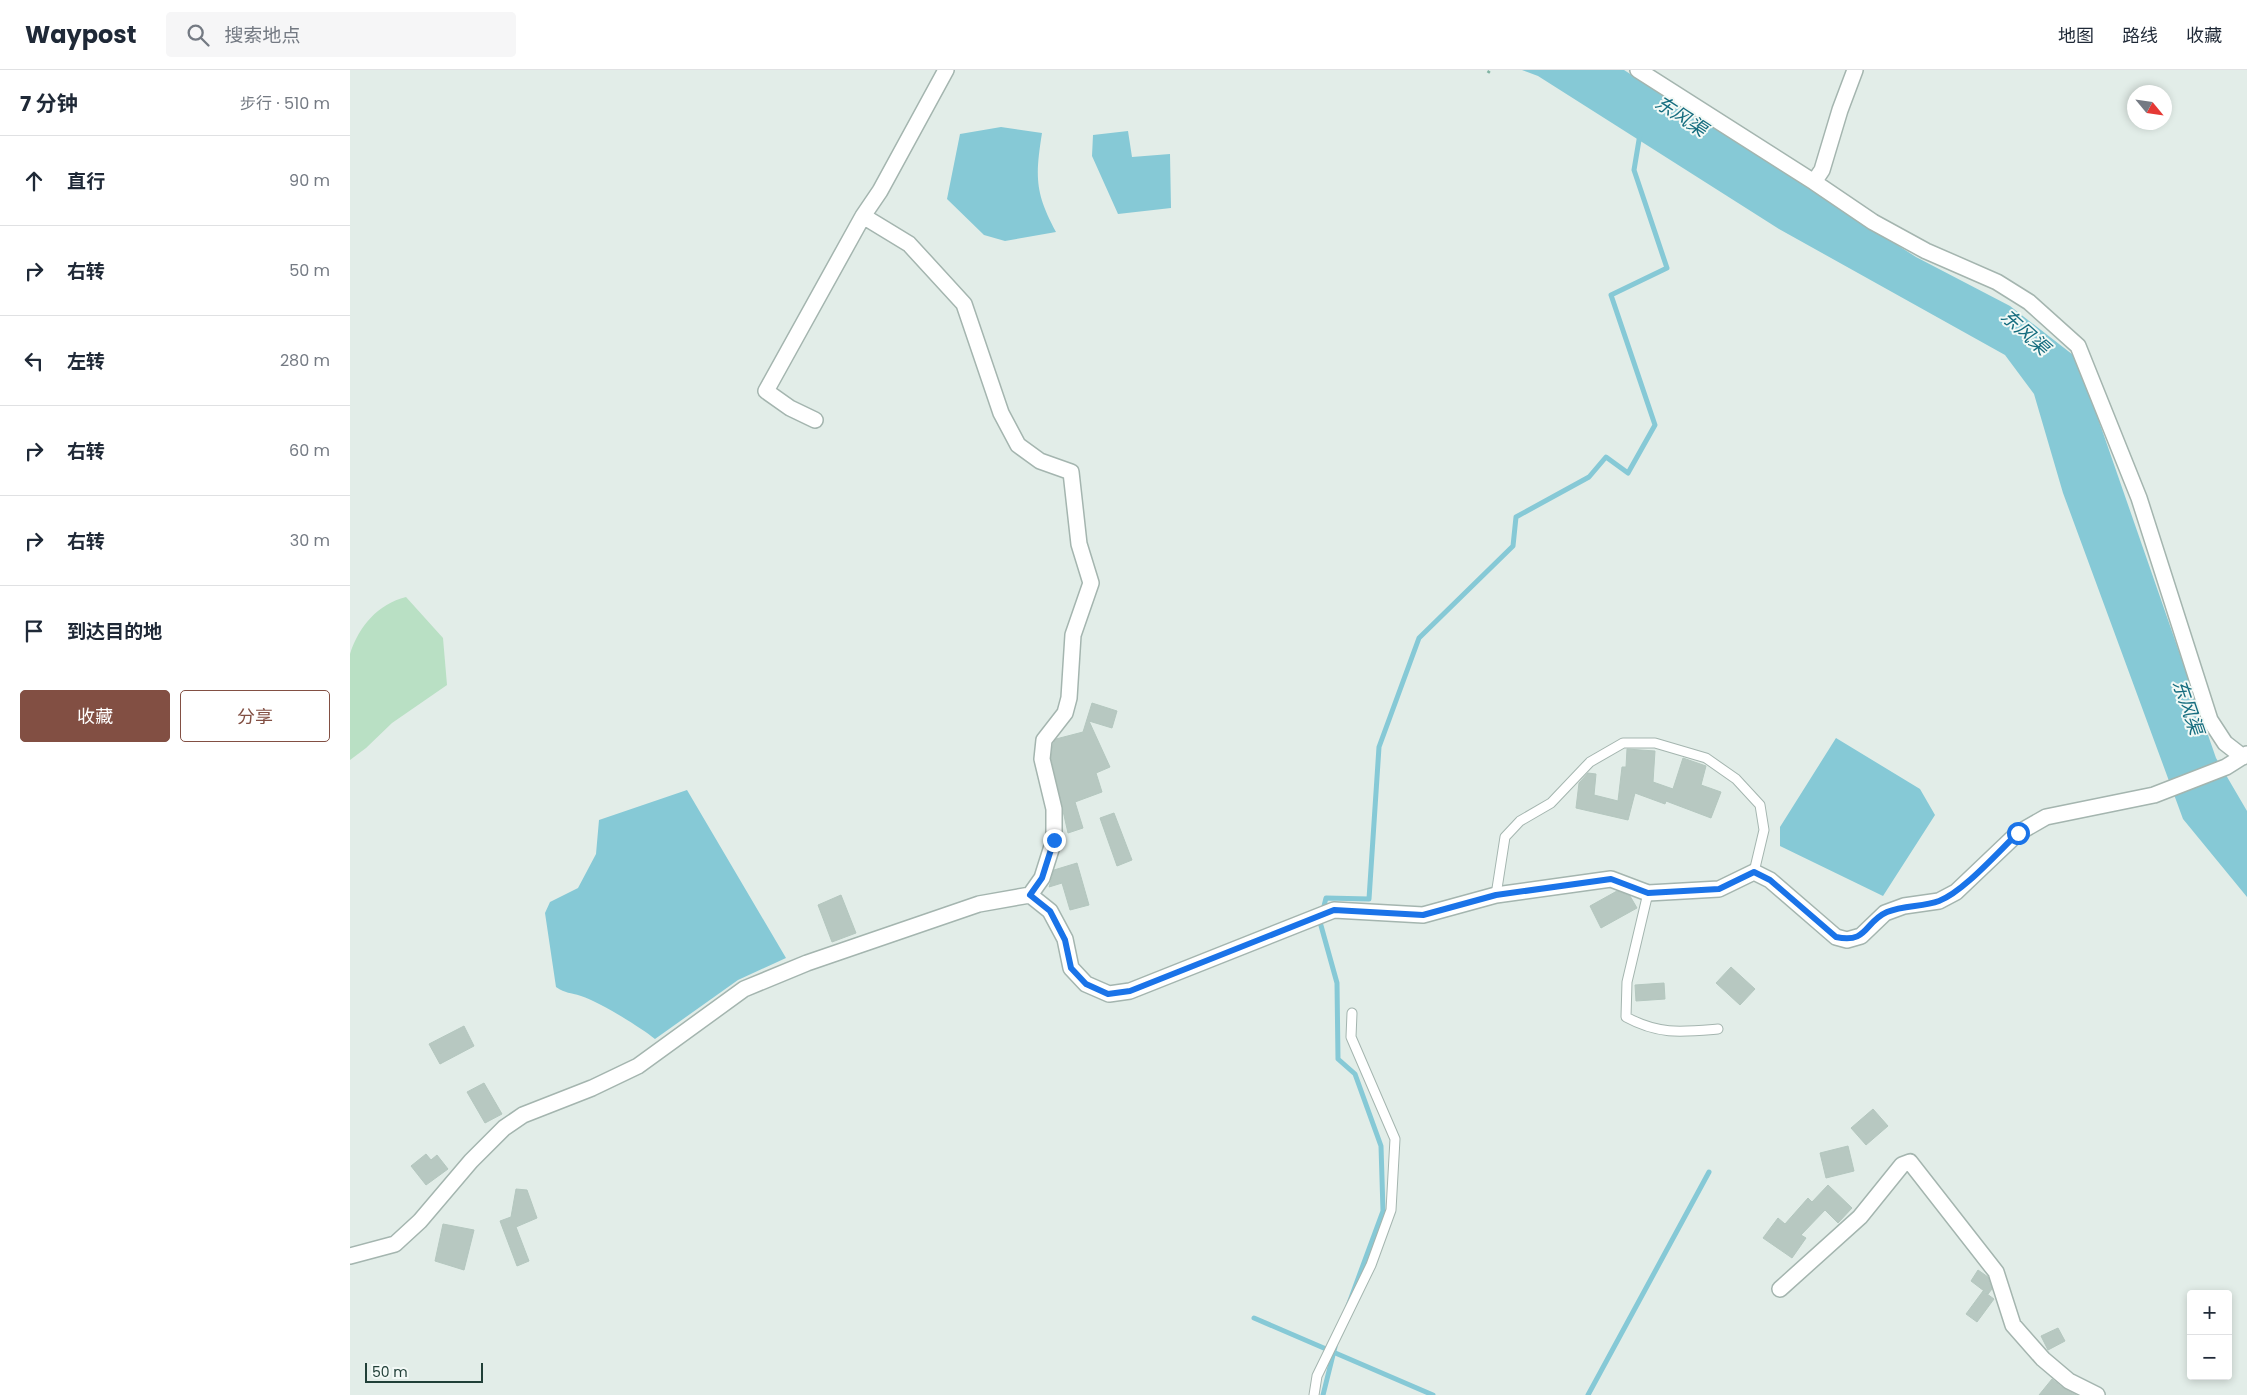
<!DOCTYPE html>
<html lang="zh">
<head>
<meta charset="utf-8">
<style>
  :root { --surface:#fff; --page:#f6f6f7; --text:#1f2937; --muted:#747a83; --line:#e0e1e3; --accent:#824f43 }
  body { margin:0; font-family:Poppins,"Noto Sans SC",sans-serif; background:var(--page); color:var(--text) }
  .controls { position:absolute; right:15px; bottom:15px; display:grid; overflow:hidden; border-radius:5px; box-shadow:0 2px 8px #0003 }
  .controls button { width:45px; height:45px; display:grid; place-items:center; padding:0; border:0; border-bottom:1px solid var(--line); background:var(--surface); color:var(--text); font:25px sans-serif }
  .compass { position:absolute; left:1777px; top:15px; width:45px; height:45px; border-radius:50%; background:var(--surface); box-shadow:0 2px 8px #0003; rotate:119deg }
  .scale { position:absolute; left:15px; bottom:12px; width:118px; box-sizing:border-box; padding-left:5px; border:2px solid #203f37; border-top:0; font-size:14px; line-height:18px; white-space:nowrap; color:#203f37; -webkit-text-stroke:4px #f2f9f6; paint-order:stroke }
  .stop { position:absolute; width:15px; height:15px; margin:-11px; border:4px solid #1a73e8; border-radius:50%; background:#fff }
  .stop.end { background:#1a73e8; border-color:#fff; box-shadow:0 1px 5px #0008 }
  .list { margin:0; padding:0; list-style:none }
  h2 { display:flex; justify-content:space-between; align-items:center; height:65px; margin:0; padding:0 20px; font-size:21px }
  h2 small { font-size:16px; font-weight:400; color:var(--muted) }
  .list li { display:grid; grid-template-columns:32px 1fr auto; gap:15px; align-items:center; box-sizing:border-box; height:90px; padding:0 20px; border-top:1px solid var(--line) }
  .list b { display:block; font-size:19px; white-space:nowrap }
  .list em { font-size:16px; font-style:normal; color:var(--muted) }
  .actions { display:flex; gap:10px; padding:15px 20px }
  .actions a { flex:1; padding:11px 0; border:1px solid var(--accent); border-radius:5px; text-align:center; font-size:18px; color:var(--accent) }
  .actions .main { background:var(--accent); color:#fff }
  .icon { flex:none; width:28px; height:28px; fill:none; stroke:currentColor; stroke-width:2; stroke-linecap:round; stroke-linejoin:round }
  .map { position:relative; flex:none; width:1897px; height:1325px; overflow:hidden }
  header { display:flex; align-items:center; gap:30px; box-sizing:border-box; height:70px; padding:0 25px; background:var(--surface); border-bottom:1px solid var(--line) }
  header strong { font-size:24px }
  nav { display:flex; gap:28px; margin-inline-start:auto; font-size:18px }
  .search { width:350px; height:45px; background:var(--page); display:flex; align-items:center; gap:12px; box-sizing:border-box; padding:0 18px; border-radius:5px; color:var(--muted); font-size:19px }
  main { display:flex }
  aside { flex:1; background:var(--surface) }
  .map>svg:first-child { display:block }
</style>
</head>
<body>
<header>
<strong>Waypost</strong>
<div class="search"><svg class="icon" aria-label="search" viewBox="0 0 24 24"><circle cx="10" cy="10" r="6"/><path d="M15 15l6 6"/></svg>搜索地点</div>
<nav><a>地图</a><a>路线</a><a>收藏</a></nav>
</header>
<main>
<aside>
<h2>7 分钟<small>步行 · 510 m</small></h2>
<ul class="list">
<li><svg class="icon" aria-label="ahead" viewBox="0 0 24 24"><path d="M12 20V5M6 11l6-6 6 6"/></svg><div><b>直行</b></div><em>90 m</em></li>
<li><svg class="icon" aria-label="right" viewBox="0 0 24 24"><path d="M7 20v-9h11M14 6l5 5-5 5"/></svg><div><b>右转</b></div><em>50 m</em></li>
<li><svg class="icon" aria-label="left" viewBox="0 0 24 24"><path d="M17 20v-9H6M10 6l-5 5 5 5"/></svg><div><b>左转</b></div><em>280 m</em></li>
<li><svg class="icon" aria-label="right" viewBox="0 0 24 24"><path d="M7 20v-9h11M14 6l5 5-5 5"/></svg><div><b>右转</b></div><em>60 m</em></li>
<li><svg class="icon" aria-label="right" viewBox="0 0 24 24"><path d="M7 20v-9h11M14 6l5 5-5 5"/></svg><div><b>右转</b></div><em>30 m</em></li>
<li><svg class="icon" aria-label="arrive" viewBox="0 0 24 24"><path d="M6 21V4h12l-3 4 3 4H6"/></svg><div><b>到达目的地</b></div></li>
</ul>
<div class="actions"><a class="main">收藏</a><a>分享</a></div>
</aside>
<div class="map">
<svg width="1897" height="1325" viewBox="0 0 1897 1325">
  <rect width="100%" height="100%" fill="#e2ede8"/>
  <path fill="#b9e0c4" d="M56,527L93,568L97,615L42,653L16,678L0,690V584C9,556 28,534 56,527Z"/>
  <path fill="#86c9d6" d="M1172,0H1274L1566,187L1660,236L1727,288L1866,688L1897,741V827L1833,749L1713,423L1684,324L1655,285L1429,159L1188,6Z
    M651,57L692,63C685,107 685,123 706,162L655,171L634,165L597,129L610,64Z
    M778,61L782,87L820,84L821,138L768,144L742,86L743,65Z
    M1486,668L1570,719L1585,745L1533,826L1430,776V757Z
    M337,720L436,888L388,910L305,969C290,957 250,932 231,926C220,922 216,924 206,917L195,843L200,832L228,818L246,784L249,750Z"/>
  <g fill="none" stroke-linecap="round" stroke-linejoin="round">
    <path stroke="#86c9d6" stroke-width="5" d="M998,1236L1033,1141L1031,1076L1005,1004L988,989L987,913L970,852L976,828L1019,829L1029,677L1069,568L1163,476L1166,447L1239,407L1256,387L1278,403L1305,355L1261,225L1317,198L1284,100L1290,64
      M904,1248L1083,1325
      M973,1325L985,1277
      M1238,1325L1359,1102"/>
  </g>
  <path fill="#b7c8c1" stroke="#b4c7bf" d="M742,633L767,641L762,658L739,651L760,697L746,703L752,722L725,732L733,758L718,763L701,688L703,674L706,669L733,662Z
    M1277,679L1305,681L1303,712L1323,719L1333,688L1356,696L1351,715L1371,722L1361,748L1316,731L1315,734L1285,723L1278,750L1226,738L1229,713L1238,703L1246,704L1244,725L1268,731L1272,697H1276Z
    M764,743L782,790L767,796L750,748Z
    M727,793L739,835L720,840L712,813L699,817L700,814L704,800Z
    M1267,821L1280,826L1287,838L1251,858L1240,836Z
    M491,825L506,863L482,872L468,835Z
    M1381,897L1405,919L1390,935L1366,913Z
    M1314,913L1315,929L1286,931L1285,915Z
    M114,956L124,976L90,994L79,974Z
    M134,1013L152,1044L135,1053L117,1022Z
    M1523,1039L1538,1056L1516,1075L1501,1058Z
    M1498,1076L1504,1101L1476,1108L1470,1083Z
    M76,1084L81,1090L87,1085L98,1099L76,1115L61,1096Z
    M1478,1115L1502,1138L1488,1153L1475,1140L1451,1165L1456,1168L1442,1188L1413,1168L1428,1148L1435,1154L1458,1128L1462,1132Z
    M166,1119L177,1120L187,1148L166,1157L179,1191L167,1196L150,1151L161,1147Z
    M93,1154L124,1160L114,1200L85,1191Z
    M1628,1200L1638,1207L1642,1219L1638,1224L1621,1211Z
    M1633,1221L1644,1229L1627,1252L1616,1244Z
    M1708,1258L1715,1271L1698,1280L1691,1266Z
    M1702,1309L1713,1318L1726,1325H1689Z"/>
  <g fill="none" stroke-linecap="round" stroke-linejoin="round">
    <g stroke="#a4b5af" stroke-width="11">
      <path id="service" d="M1298,823L1277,912L1276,947C1309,965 1332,962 1368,959
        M1146,825L1155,767L1170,751L1201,733L1240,692L1273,673H1305L1356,688L1386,709L1410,735L1414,760L1404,802
        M964,1325L967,1306L1021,1195L1041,1140L1045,1069L1001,967L1002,943"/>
    </g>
    <g stroke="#a4b5af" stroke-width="18">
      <path id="minor" d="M1288,0L1464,112L1523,152L1576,181L1647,212L1679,232L1728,276L1789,428L1860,650L1875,673L1893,687
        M1464,112L1472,100L1490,40L1505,0
        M465,350L440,338L416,321L513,146
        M680,825L700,841L715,869L721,898L736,914L759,924L780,921L984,840L1073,845L1146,825L1261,809L1298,823L1369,819L1404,802L1420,810L1486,867L1497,870L1511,866L1535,843L1554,836L1589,831L1606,822L1668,763L1696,747L1804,725L1876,697L1897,684
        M0,1186L45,1174L70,1151L121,1091L154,1058L173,1045L242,1018L288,996L394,919L457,893L629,834L680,825L692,808L704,770V739L692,689L694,670L715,643L719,628L723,565L741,513L729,474L721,402L690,391L668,375L651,343L614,234L559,174L513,146L530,121L596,0
        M1430,1219L1510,1147L1552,1095L1560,1092L1646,1202L1663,1255L1693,1289L1719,1311L1747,1325"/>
    </g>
    <path stroke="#80b3a3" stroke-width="3" stroke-dasharray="2.5 4" stroke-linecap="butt" d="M1138,3L1140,0"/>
    <use href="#service" stroke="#fff" stroke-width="9"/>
    <use href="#minor" stroke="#fff" stroke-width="15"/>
  </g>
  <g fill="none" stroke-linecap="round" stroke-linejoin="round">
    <path stroke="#1a73e8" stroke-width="6" d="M704,770L692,808L680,825L700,841L715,870L721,898L736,914L758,924L780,921L984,840L1073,845L1146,825L1261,809L1298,823L1369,819L1404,802L1420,810L1486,867C1518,874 1514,852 1537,842C1554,835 1573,837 1589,831C1614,821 1647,783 1668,763"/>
  </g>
  <g text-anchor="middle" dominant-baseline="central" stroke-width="4" stroke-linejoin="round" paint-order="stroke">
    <g font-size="19" font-style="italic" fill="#166d7f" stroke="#f2f9f6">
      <text transform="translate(1331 46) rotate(33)">东风渠</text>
      <text transform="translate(1675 262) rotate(42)">东风渠</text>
      <text transform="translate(1838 637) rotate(71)">东风渠</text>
    </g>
  </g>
</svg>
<div class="controls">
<button>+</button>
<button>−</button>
</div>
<svg class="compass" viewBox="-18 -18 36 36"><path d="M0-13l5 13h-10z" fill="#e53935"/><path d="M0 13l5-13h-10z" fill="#747a83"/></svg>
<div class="scale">50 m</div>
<div class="stop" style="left:1668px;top:763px"></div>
<div class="stop end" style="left:704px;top:770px"></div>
</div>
</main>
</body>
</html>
